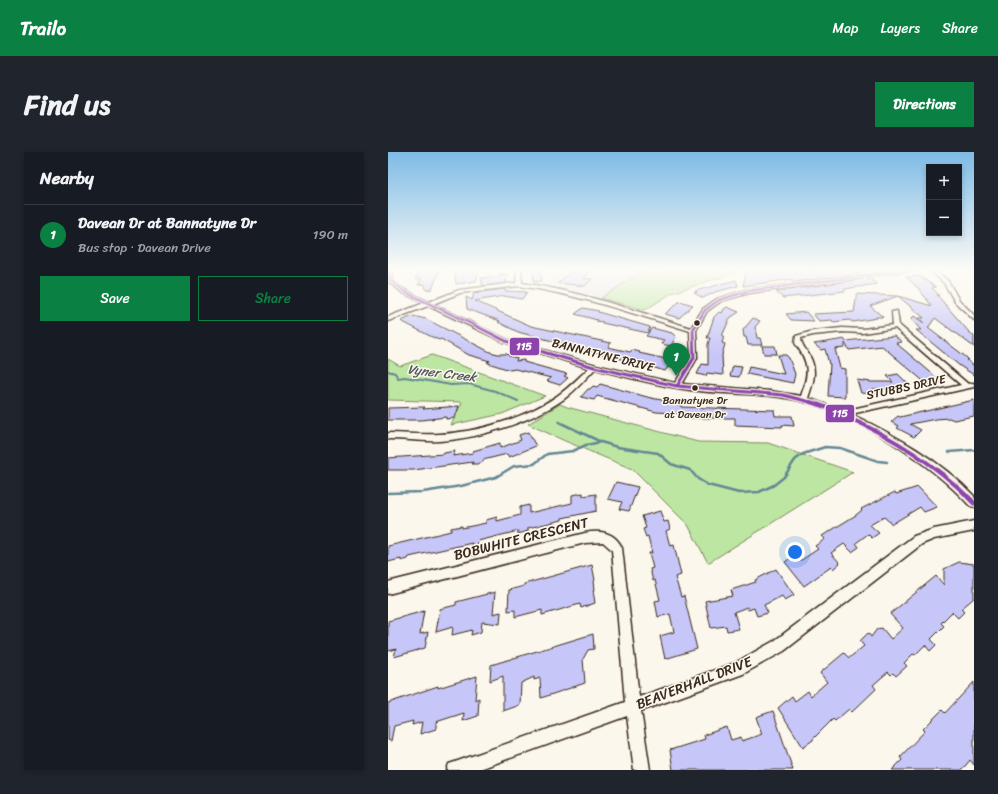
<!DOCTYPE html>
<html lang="en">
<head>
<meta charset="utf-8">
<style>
  :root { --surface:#171b24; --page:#20242c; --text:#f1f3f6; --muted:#9ea1a6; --line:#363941; --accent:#0b8043 }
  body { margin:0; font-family:Sriracha,sans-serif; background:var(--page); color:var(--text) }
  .controls { position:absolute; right:12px; top:12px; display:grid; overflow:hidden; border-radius:0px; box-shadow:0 2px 6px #0003 }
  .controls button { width:36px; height:36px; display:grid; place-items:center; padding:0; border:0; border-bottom:1px solid var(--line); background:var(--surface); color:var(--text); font:20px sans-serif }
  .you { position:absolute; left:407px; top:400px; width:14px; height:14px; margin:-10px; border:3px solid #fff; border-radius:50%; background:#1a73e8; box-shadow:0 0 0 6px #1a73e833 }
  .badge { display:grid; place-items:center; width:26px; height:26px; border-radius:50%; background:var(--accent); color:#fff; font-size:13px; font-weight:700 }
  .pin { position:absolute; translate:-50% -33px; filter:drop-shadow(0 1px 2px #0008) }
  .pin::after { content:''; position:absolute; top:21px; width:14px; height:12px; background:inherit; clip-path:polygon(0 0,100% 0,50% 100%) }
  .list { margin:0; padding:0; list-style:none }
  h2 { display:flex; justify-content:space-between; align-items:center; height:52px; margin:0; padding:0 16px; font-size:17px }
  h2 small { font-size:13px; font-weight:400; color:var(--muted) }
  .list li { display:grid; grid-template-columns:26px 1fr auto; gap:12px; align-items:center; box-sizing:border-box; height:60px; padding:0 16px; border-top:1px solid var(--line) }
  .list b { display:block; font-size:15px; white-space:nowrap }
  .list p { margin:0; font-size:13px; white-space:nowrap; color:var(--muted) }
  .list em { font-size:13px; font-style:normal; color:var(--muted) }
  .actions { display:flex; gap:8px; padding:12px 16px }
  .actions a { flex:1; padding:9px 0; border:1px solid var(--accent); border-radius:0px; text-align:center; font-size:14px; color:var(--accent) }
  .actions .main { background:var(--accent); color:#fff }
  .map { position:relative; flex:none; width:586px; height:618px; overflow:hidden; border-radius:0px }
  header { display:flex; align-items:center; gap:24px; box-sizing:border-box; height:56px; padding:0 20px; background:var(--accent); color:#fff }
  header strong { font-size:19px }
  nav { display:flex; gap:22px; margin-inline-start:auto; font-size:14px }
  .intro { display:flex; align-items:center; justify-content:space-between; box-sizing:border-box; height:96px; padding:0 24px }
  h1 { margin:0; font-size:28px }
  .button { padding:10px 18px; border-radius:0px; background:var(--accent); color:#fff; font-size:14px; font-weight:700 }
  main { display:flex; gap:24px; padding:0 24px }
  aside { flex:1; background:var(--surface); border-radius:0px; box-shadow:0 2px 6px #0003 }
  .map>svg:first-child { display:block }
</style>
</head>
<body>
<header>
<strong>Trailo</strong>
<nav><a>Map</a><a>Layers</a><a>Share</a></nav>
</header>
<div class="intro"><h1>Find us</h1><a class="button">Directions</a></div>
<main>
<aside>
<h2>Nearby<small></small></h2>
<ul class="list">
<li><span class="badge">1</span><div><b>Davean Dr at Bannatyne Dr</b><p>Bus stop · Davean Drive</p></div><em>190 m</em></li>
</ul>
<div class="actions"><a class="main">Save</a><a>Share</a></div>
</aside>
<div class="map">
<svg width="586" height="618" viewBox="0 0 586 618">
  <rect width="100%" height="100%" fill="#fbf7ec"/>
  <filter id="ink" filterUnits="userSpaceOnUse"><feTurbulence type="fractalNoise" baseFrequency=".025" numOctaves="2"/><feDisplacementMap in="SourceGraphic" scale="8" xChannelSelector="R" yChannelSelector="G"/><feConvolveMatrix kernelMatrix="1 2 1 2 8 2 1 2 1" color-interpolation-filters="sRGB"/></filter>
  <g filter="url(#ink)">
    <path fill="#ebe8f0" d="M172,117H258L213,146L160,131Z"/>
    <path fill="#bde6a2" stroke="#7c8860" d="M258,117H342L349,120L284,141L257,158L213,146Z
      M44,203L157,244L114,262L63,273L74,250L0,248V207L12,214Z
      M172,252L179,255L310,290L380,291L465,320L320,411L300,373L244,317L177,289L140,272Z"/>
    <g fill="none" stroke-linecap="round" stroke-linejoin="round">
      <path stroke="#648793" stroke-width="1.5" d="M584,117L586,119"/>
      <path stroke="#648793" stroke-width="2" d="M0,219L7,221L10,226L17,225L63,233L81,232L107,239L130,249"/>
      <path stroke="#648793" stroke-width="2.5" d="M171,270L213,290L229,295L270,301L283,312L302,318L310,327L320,333L351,341L371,340L386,333L396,325L407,308L415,302L437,295L452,296L490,309L499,310
        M561,300L586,298
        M0,341L35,340L73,334L108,325L126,314L146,312L159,302L185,299L198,293L213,290"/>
    </g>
    <path fill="#c7c6f8" stroke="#3b2a1e" d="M32,117H52L44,137L38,138L37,132L30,133L33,127H27Z
      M66,117H92L88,129L68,132Z
      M145,117H152L154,129L146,130Z
      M190,117H204L194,126L204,127L197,134L170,131L181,121H184Z
      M359,117H409V120L436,117H466L473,122L404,130V127L355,134Z
      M112,122H119L118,131L95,134L93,126L112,124Z
      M531,124L548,135L544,136L551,143H549L581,180L586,184V195L547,166L540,176L578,205L581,208H579L586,214V223L572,214L528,178H533L523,167L526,164L536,171L531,166H536L510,144L482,154L495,165H488L489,166L465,170L461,168L445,170L444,168L431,169L425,162L466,160L469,142L510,144L544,154L530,136L518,125Z
      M480,126L489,132L457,137V139L395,146L388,140Z
      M348,128L350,134L327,140L315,146L306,141L309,140L307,139Z
      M117,137V139L139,140L134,147L116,144L87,149L143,174L223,191L220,195L242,200L244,198L252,200L251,201L278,207L286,196L292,199L284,209L287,210L282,216L280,215L277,219L260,214L262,212L243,207L241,209L130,180L110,170L112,169L79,157L78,145L84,148L86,141Z
      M292,149L305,153L291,166L277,162Z
      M339,155L351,160L342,166L334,184H336L334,191L337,192L334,203L335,223L319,221L318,224L309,222L314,212L320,213V192L322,186H319L326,165L331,160L334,161L336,157Z
      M195,156L211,159L210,160L262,175L260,181L214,171L215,170L208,169L209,168L187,162Z
      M418,160L426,169L403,168L398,162Z
      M25,164L38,167L102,200L110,202H119L121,204L129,206L128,209L136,208V210L179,222L176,224L180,226L172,233L159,229L163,226L127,217L122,218L100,211L99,210L102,209L81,203L53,187L51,188L40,183L13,169Z
      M365,166L372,169L367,175L369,186H372L374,193H360L358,185H356L355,178Z
      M264,176L284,181L288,185L283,194L273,192L276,188L258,184Z
      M506,184L514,190L508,191L554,230L540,233L494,194L461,198L457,191V196L447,197L452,216L457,217V245L440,244L442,212H441L437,197L433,198L426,192L457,187V189Z
      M374,194H387L389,202H376Z
      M390,203H398L401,206L407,222L405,231L359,222L361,215L396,222Z
      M345,214L354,215L351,225L342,224Z
      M510,222L522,234L499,237H485L487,242L473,241L469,228L483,230H505L499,224Z
      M212,232L263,246L284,250L283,252L293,253V255L386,258L387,264H404L406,274L394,273V275L347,273V266H303L302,262L268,260L209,244L206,248L193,245L200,237H202L205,234L209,235Z
      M586,248V264L566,268L561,266L548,267L522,272L533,278L526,285L509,276L511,274L503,270L510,264L512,265Z
      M71,254L67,266L58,267V265L34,268H0V256L37,255L35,257Z
      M140,280L148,294L121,305L119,302L95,308V310L89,312H84L85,310L26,318H0V306L56,302V301L67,299L65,304L85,301V299L112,291V296L133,288L131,283Z
      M228,330L250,335L241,359L231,357L234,350L220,347Z
      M530,335L549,355L536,360L532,355L504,372L496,365L482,373L491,381L484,386L480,382L468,391L471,395L464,400L456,392L443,401L452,411L445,417L443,415L416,434L397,410L407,403L412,409L430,397L427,394L437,387L434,384L468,363L474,358L473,357L507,340L508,342Z
      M195,341V344L208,342V359L174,366V368L140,376V379L130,382V379L90,389L88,404L82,403L84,391L21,405L20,407L13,409V407L0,410V394L63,379V376L74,374V376L98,371V368L109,365V369L132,363V355L141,353V361L184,351V343Z
      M272,359L276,370L280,369L282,377L278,379L282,394L286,393L293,423L287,425L293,445L296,444L309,497L277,507L272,484L286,480L282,462L270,465L267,449L272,448L267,428L265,429L262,417L265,416L261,401H264L260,384L258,385L255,377L258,376L254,364Z
      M571,410L586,412V446L573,457L576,460L570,466L564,460L553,471L556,474L543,487L548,493L542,499L537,493L527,503L525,502L516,511L519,514L508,524L505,521L503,523L500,520L485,533L488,537L464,560L461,557L447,569L445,567L425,587V588L415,595L390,556L404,544L407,549L420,539L423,544L439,530L432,521L456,501L461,506L476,494L472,489L480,481L483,485L489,477L494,476L503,487L515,476L502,462L548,424L556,433V417Z
      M204,413L207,428L206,429L207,438H205L207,451L193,456L192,452L154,463V458L127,465V458L120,459L121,438L136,434V432Z
      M388,417L406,443L397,448L394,444L376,453L380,461L369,464L366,456L360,458L359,455L346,460L351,477L339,479L338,474L323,476L317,449L345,444L343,438L368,430L367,428Z
      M107,440L105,462L113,460L112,472L94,470L93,480L83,483L84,478L64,483L65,475L48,480L52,457L68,453V450Z
      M36,459L32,482L40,480L37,496L6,505L8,497L0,499V469Z
      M205,482L206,497L200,498L195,507L197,531L153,546L152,526L146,528V525L133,531L132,553L115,559V524L102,529L103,513Z
      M89,524L87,548L91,546L90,564L75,569L76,561L48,570V577L32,582L34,570L24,573L25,569L6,574L3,589L0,588V551L50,534V536Z
      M586,530V613L582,608L574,618H504L514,608L512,605L537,579L535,577L554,558L557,561Z
      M385,559L405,618H285L282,598L317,587L316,583L339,575L343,588L353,585L354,589L374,582L368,565Z"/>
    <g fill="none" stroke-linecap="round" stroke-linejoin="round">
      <g stroke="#3b2a1e" stroke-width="3">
        <path id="street" d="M1,117H5C4,120 3,123 4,127C9,136 31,145 41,150L71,138L128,131L129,117H133L134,131C191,139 248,159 303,176L315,157L329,147L358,138L519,117H531L529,118L361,141L333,149L319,159L308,178L309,206L294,232L382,239L413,244C421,220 422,212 407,191L408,184L425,179L454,176L475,177L505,173L504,160L509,159L511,173L580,232L586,231V235L463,262C507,283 552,308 586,344V355L582,354C542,310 466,261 408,248C374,240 338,243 302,238C271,234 239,225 207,217C197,227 188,238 176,247C144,270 91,286 52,289C35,290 17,287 0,287V281C17,281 34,283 52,282C91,280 137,266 169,244C181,236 191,225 201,216L116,190L40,154L0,169V165L36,151L15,141L0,129ZM131,134C189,142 246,162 302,179L303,206L287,231L208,213L120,188L45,152L72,141ZM507,176L573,233L455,259L420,246C425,231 430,218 421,203C418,197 413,193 413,186L425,183L454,180L475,181Z
          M541,117H546L560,129L571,148L586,163V168L567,150L556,131Z
          M586,369V379L546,387L534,392L396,499L355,522L253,559L262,618H246L239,564L89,618H59L61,612L67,610L237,550L224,398L215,390L197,391L0,442V430L197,381C212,378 227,380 234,396L251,545L347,511L386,489L526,384L546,377Z"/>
      </g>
      <use href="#street" fill="#fbf7ec" fill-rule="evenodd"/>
      <g stroke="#fbf7ec" stroke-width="4.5">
        <path id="bus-1-far3" d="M3,117L1,123L2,128L17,140L92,176
          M306,176L317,158L331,148L360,139L529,117"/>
      </g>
      <g stroke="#fbf7ec" stroke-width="5.5">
        <path id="bus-1-far2" d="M90,175L118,189L206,215L289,234L395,243L426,251
          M289,234L306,206L305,178L307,175"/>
      </g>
      <g stroke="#fbf7ec" stroke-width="7">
        <path id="bus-1-far1" d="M422,250C435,253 447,259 459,265C504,285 546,311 581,346"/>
      </g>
      <g stroke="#fbf7ec" stroke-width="8">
        <path id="bus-1" d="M580,345L586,351"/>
      </g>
      <use href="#bus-1-far3" stroke="#8e44ad" stroke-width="2.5"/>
      <use href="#bus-1-far2" stroke="#8e44ad" stroke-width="3"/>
      <use href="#bus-1-far1" stroke="#8e44ad" stroke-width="4"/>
      <use href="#bus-1" stroke="#8e44ad" stroke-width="5"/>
    </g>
  </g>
  <linearGradient id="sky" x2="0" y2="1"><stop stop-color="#7ebbe5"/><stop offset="0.58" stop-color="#fdfbf6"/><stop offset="1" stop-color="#fdfbf6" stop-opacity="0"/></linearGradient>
  <rect width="586" height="203" fill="url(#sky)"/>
  <g fill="#3b2a1e" stroke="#fbf7ec" stroke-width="1.5">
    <circle cx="309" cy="171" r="3.5"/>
    <circle cx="307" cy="236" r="3.5"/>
  </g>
  <g text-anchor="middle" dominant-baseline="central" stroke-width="3" stroke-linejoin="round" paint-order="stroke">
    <g font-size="11" fill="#3b2a1e" stroke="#fbf7ec">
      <text x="307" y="248">Bannatyne Dr<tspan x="307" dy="14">at Davean Dr</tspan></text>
    </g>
    <g font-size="12" fill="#3b2a1e" stroke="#fbf7ec">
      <text transform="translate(215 203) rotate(14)">BANNATYNE DRIVE</text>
      <text transform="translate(518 235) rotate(-12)">STUBBS DRIVE</text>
    </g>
    <g font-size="13" font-style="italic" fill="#505858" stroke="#fbf7ec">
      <text transform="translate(54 221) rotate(7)">Vyner Creek</text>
    </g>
    <g font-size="14" fill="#3b2a1e" stroke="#fbf7ec">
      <text transform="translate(133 387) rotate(-14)">BOBWHITE CRESCENT</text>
      <text transform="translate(306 531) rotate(-21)">BEAVERHALL DRIVE</text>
    </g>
  </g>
  <g stroke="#fbf7ec" stroke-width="1.5">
    <rect x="121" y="185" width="31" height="19" rx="4" fill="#8e44ad"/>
    <rect x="437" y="252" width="30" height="19" rx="4" fill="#8e44ad"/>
  </g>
  <g font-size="11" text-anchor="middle" font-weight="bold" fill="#fff">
    <text x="136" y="198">115</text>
    <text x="452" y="265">115</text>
  </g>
</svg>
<div class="controls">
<button>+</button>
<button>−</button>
</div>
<div class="you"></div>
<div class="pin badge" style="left:288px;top:224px">1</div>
</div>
</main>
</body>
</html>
